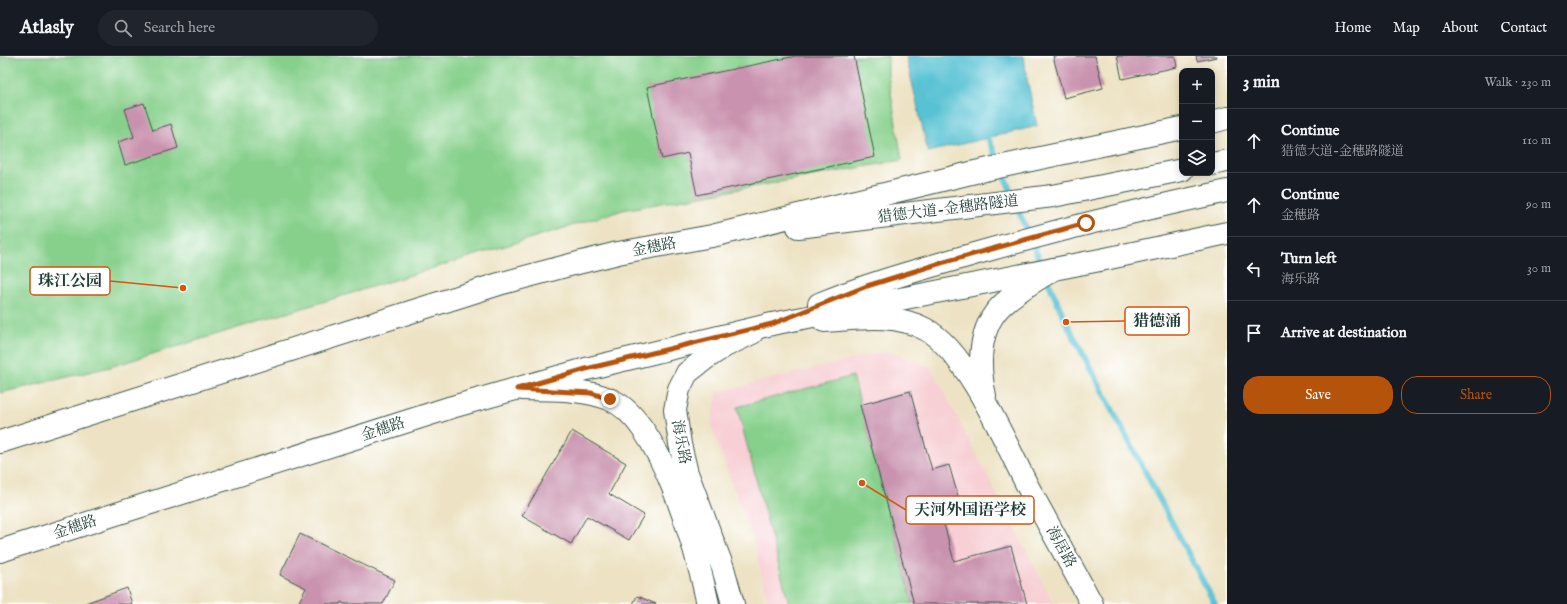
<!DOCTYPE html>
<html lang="en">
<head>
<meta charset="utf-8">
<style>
  :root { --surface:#171b24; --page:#20242c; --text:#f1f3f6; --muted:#9ea1a6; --line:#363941; --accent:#b45309 }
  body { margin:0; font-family:"IM FELL English","Noto Serif SC",serif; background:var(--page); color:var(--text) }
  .controls { position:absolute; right:12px; top:12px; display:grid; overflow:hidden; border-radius:8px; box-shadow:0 2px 10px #0003 }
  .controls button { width:36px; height:36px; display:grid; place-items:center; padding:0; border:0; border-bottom:1px solid var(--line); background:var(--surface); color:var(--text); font:20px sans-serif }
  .stop { position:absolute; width:12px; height:12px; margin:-9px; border:3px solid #b45309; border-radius:50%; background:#fff }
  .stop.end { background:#b45309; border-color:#fff; box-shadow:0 1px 4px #0008 }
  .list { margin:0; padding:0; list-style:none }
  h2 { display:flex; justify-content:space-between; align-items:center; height:52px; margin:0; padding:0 16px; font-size:17px }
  h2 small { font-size:13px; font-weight:400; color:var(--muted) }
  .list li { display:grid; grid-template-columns:26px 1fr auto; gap:12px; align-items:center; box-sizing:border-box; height:64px; padding:0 16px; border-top:1px solid var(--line) }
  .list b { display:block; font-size:15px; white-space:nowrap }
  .list p { margin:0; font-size:13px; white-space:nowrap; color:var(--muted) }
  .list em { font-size:13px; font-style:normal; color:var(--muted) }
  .actions { display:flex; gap:8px; padding:12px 16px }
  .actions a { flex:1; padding:9px 0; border:1px solid var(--accent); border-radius:16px; text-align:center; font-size:14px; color:var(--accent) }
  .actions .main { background:var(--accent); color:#fff }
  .icon { flex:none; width:22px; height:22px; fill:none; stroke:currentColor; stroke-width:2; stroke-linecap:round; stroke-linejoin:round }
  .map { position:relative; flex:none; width:1227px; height:548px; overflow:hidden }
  header { display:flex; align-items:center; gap:24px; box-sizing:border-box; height:56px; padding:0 20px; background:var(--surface); border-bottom:1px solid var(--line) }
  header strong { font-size:19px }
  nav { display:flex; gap:22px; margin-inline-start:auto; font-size:14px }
  .search { width:280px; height:36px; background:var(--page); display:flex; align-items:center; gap:10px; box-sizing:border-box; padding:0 14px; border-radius:22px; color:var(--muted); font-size:15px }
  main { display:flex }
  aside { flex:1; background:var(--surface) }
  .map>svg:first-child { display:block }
</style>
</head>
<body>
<header>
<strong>Atlasly</strong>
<div class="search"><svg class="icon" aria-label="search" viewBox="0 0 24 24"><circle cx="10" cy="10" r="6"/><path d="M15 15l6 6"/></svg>Search here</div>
<nav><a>Home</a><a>Map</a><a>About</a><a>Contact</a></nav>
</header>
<main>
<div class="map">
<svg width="1227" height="548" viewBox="0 0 1227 548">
  <rect width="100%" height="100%" fill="#fff"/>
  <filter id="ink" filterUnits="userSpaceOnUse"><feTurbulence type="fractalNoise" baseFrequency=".025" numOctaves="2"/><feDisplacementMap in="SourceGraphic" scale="8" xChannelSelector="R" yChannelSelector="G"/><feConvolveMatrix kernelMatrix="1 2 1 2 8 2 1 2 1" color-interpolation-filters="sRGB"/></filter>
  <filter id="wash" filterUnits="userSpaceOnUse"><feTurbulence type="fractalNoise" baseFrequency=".012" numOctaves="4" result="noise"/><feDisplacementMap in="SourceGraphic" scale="16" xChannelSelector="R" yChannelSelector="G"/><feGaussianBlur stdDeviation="0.9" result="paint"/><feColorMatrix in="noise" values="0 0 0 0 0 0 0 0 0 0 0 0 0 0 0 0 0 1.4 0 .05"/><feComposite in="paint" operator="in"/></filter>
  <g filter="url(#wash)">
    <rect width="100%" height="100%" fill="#ede3c4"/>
    <path fill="#f7cfd4" d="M887,295L931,311L1054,548H769L753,484L711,370L717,336Z"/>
    <path fill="#87d08c" stroke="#538660" d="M0,0H888V19L902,104L623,154L110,311L0,337Z
      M853,320L913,548H789L737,351Z"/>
    <path fill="#58c2d4" stroke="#3c8084" d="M906,0H1024L1027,23L1037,70L928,96Z"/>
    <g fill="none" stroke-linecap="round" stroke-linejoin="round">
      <path stroke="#58c2d4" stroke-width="6" d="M985,75L1013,140
        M1016,149L1042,210
        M1047,223L1066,266L1215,548"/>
    </g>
    <g id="blocks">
      <path fill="#c993af" d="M796,0H854L875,101L697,139L688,97L662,103L647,31Z
        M1053,0H1095L1103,32L1064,42Z
        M1117,0H1175L1177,11L1122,23Z
        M1196,0H1217V1L1197,5Z
        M144,47L153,74L171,68L178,92L125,109L118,86L134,81L125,53Z
        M910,335L932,414L949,409L960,447L940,453L954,505L1011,490L1027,548H914L860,349Z
        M572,375L626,407L609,438L644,459L629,484L587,460L571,488L522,460Z
        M300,478L395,524L383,548H345L341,546L340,548H298L306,532L280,519Z
        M127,532L132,548H83Z
        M637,540L656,548H633Z"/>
    </g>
  </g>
  <g filter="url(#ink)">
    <use href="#blocks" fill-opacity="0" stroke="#3e564a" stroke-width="1"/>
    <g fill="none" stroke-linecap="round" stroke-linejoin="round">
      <g stroke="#3e564a" stroke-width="24">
        <path id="minor" d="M824,265C857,263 894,256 925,273C967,295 1006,388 1028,431C1049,470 1071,509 1092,548
          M523,333C551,334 582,332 609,343C661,363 697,497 708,548
          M985,340C978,309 978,271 1003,248C1018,234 1037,224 1054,213
          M733,548L723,512L687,417L680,388L675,354L679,333L687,317L705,303L725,290L752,277"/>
      </g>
      <g stroke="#3e564a" stroke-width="24">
        <path id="major" d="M1212,66L1227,62
          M1212,108L1227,105
          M798,171L1053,140L1182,114
          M819,248C869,227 922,213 974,198C1058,174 1142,153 1227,135
          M0,386L499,228L566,210L618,197L712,180L975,116L1182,72
          M0,495L452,351L586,313L772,268L1105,203L1227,177"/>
      </g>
      <use href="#minor" stroke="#fff" stroke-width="22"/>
      <use href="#major" stroke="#fff" stroke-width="22"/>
    </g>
  </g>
  <g fill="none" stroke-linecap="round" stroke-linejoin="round" filter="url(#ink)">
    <path stroke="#b45309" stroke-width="5" d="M610,343L591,337L517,333L586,313L772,268L867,230L941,207L1086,167"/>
  </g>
  <g text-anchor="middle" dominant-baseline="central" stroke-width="4" stroke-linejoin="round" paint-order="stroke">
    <g font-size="15" fill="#1f3d34" stroke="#fff">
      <text transform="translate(948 153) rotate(-7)">猎德大道-金穗路隧道</text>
      <text transform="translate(654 191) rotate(-11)">金穗路</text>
      <text transform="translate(383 373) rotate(-18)">金穗路</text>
      <text transform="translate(681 386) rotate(79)">海乐路</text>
      <text transform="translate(75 471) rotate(-18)">金穗路</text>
      <text transform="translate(1061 491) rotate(61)">海居路</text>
    </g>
  </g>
  <path fill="none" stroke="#d45610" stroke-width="1.5" d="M183 232L110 225M1066 266L1125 265M862 427L906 454"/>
  <g fill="#d45610" stroke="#fff" stroke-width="1.5">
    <circle cx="183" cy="232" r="4"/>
    <circle cx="1066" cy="266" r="4"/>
    <circle cx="862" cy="427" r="4"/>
  </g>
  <g fill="#fff" stroke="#d45610" stroke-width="1.5">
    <rect x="30" y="211" width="80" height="28" rx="4"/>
    <rect x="1125" y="251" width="64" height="28" rx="4"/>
    <rect x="906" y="440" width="128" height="28" rx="4"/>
  </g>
  <g font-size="16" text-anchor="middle" font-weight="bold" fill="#1f3d34">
    <text x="70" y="230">珠江公园</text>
    <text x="1157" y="270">猎德涌</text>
    <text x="970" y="459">天河外国语学校</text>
  </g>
</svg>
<div class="controls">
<button>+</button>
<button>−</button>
<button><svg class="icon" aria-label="layers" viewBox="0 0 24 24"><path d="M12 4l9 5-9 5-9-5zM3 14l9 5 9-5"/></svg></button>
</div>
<div class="stop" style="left:1086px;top:167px"></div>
<div class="stop end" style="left:610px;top:343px"></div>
</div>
<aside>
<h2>3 min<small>Walk · 230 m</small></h2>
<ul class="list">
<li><svg class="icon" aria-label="ahead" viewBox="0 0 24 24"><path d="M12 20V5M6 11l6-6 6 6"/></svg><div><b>Continue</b><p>猎德大道-金穗路隧道</p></div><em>110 m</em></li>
<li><svg class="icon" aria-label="ahead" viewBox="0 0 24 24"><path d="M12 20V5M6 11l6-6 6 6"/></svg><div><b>Continue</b><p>金穗路</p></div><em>90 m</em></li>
<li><svg class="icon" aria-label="left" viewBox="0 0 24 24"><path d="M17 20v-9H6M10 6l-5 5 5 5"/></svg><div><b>Turn left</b><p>海乐路</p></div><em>30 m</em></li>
<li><svg class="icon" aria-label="arrive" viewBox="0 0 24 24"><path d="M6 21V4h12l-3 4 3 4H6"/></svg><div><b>Arrive at destination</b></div></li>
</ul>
<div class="actions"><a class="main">Save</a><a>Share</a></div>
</aside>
</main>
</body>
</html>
